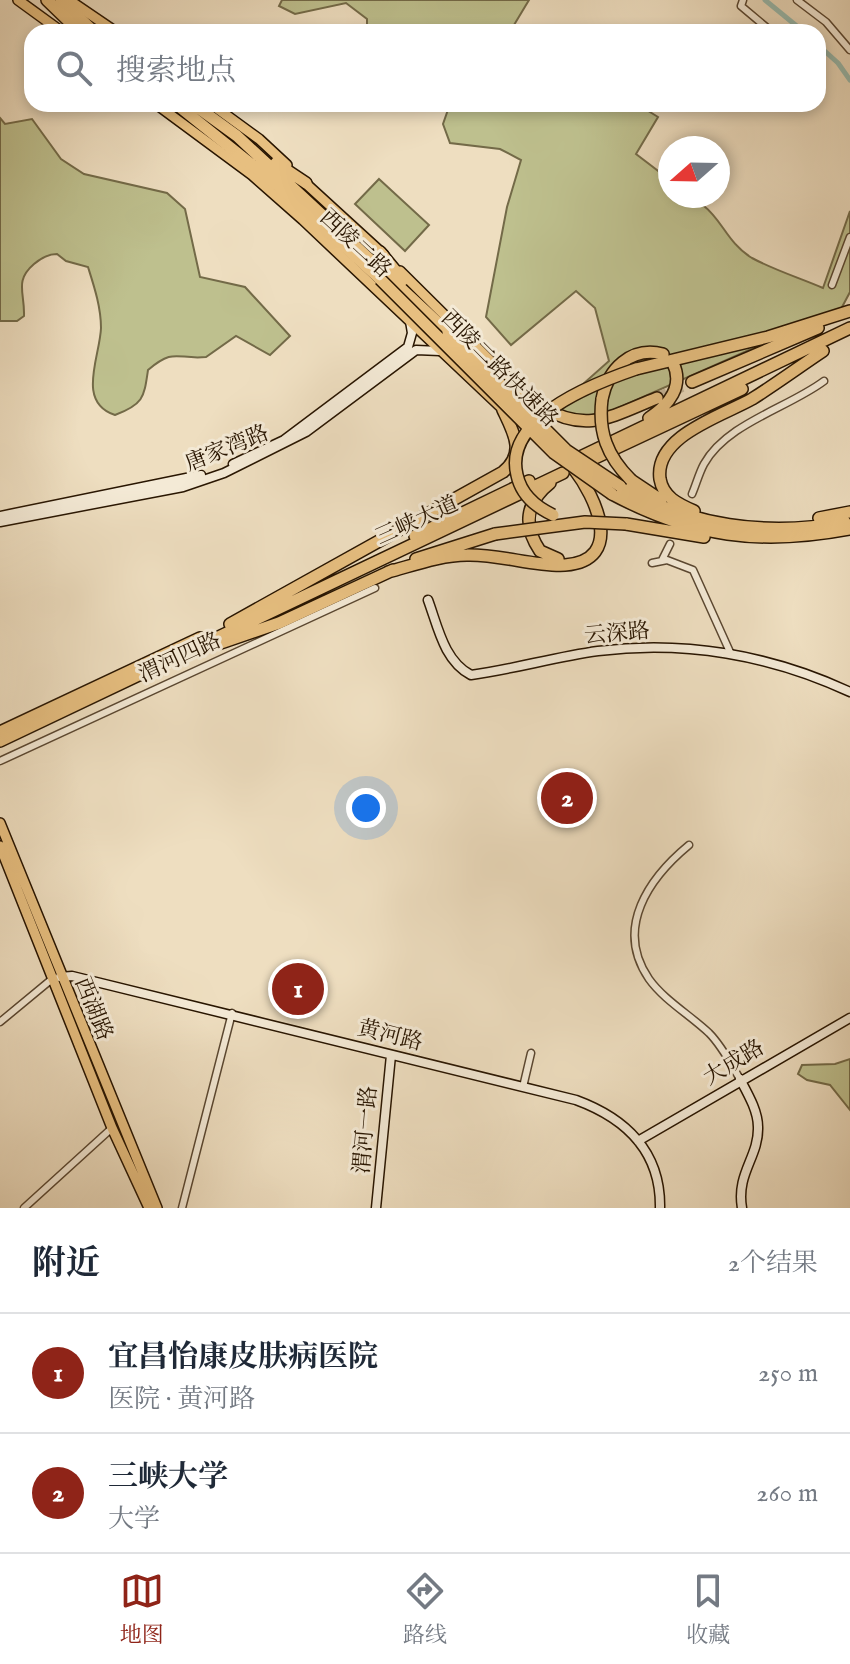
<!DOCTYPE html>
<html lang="zh">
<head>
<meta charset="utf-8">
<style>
  :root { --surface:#fff; --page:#f6f6f7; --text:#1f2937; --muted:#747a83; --line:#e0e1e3; --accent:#8f2418 }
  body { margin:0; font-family:"IM FELL English","Noto Serif SC",serif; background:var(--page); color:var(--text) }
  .compass { position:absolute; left:658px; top:136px; width:72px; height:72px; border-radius:50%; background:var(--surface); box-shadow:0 4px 12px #0003; rotate:250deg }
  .you { position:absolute; left:366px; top:808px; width:28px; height:28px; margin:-20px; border:6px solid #fff; border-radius:50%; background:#1a73e8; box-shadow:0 0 0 12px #1a73e833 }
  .badge { display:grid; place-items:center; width:52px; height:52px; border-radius:50%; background:var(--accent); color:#fff; font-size:26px; font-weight:700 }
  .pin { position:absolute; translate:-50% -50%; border:4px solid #fff; box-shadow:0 2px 8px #0006 }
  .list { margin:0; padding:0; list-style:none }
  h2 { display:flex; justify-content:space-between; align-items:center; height:104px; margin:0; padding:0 32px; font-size:34px }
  h2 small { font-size:26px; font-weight:400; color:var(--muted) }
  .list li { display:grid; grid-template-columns:52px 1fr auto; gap:24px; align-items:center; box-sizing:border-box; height:120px; padding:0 32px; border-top:2px solid var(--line) }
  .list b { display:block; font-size:30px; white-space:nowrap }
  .list p { margin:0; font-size:26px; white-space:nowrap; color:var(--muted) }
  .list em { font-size:26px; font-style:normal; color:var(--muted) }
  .icon { flex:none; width:44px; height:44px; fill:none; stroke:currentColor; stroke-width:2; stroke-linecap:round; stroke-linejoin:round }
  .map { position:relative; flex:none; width:850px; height:1208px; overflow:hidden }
  .search { position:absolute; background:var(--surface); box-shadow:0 4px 12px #0003; left:24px; right:24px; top:24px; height:88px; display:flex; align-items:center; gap:20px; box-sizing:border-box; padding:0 28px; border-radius:24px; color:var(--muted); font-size:30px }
  .sheet { height:344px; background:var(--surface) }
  nav { display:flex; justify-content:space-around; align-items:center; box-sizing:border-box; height:112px; border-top:2px solid var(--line); background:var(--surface); font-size:22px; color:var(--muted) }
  nav a { display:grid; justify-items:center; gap:4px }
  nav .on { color:var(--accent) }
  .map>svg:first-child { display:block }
</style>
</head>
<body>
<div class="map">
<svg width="850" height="1208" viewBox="0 0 850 1208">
  <rect width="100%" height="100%" fill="#eedec0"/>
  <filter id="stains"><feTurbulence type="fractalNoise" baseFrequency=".0025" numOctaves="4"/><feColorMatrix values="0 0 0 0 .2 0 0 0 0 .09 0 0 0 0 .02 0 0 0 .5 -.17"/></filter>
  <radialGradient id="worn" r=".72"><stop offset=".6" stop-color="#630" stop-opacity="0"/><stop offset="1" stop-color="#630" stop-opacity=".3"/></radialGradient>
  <path fill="#bec08e" stroke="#736a48" stroke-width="2" d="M282,0H529L514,25L523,32H367V19L346,3L295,14L279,6Z
    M450,104H637L658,117L636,154L670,180V196C720,196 717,237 752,258C774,270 800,278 823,288L850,211V292L841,309L616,409L586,419L572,417L556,408L609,361L595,308L576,291L511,345L486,317L507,207L521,160L500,149L450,143L443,124Z
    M0,118L5,124L32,119L61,159L84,174L167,193L185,209L200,277L245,287L290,336L270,355L236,336L206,357C177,360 175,347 148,370C144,397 144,404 115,415C76,402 100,357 101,328C101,307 94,286 88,267L66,261L57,254C48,254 41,258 34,264C14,281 25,293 24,316L17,321H0Z
    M379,179L429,225L405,251L355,204Z
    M850,1059V1110L830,1085L807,1080L798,1074L802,1065L835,1064Z"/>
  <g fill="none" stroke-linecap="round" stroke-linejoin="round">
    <path stroke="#99bcb0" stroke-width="5" d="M765,0L804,32
      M818,45L838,63L850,80"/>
    <path stroke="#c6b69a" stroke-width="11" stroke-dasharray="11 5.5" stroke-linecap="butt" d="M657,398L692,382"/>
    <g stroke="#5a4731" stroke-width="9">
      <path id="street" d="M743,0L741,6L772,32
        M797,0L826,22L850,50
        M832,285L850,237
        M692,494C696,485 699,473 704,464C727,423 788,408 824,381
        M662,560L670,544
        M652,563L667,560L693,570L730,652
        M0,761L375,588
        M689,845C649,878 614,928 649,979C664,1000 690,1015 709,1033C722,1046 731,1064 740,1079
        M0,1022L52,979
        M523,1087L531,1053
        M24,1208L112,1128
        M182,1208L232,1013"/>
    </g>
    <g stroke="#281501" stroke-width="11">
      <path id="secondary" d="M233,464L284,440L408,347L412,333L410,321
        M0,516L201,475
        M0,522L183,487L224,473L306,432L416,350L440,351
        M428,600C438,627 444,661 471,675C514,669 555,657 598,651C684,640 771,655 850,692
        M60,977L72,976L576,1100C625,1118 661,1151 660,1208
        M740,1079C748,1094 758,1111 758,1127C759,1157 736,1173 742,1208
        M638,1141L850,1018
        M376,1208L391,1055"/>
    </g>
    <g stroke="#281501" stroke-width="12">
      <path id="primary" d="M18,0L62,32
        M69,0L116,32
        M156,104L252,175L303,220L507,413
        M211,104L259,139L287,165
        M303,181L384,255
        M400,271L531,401
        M0,823L157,1208
        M0,846L112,1128L149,1208"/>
    </g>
    <g stroke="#281501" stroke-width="14">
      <path id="highway" d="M47,0L80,32
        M61,0L94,32
        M176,104L277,185L380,279
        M193,104L237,136L448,332
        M276,163L306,183
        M380,252L403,280
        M636,369L768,337L850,311
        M692,382L818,328
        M602,399C608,369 631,346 663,354
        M531,401L544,425
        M542,407C587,434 612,416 657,398
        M649,418C669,405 684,386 673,363
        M574,460L850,328
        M580,465L742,389
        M631,480L661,500
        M550,483C525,503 523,526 540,551L558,559
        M620,486C689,526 767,537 845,522
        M612,494C693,537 760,546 850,529
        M694,511C678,504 663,497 660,479C654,436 722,416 752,399C776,384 799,367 823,351
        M819,518L850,512
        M626,524L704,537
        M415,536L529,481
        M416,559L495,534
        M388,572C414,565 441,555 467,555C500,554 536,567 565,565C626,560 595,496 574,469
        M230,624L503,472C526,453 514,433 503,410
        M218,644L279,623L393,570
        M0,732L200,638
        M0,741L563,473"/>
    </g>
    <use href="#street" stroke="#f4ead6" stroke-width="6"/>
    <use href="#secondary" stroke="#f4ead6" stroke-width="8"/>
    <use href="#primary" stroke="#e7bf80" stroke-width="9"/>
    <use href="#highway" stroke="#e7bf80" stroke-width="11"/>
    <g stroke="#281501" stroke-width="14" stroke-linecap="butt">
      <path id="highway-bridge" d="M380,279L554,453L612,494
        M448,332L566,450L620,486
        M602,399C598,432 607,456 631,480
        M553,515C536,507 521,494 517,475C503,418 595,383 636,369
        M495,534L585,522L626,524"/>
    </g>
    <use href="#highway-bridge" stroke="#e7bf80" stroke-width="11"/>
  </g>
  <g text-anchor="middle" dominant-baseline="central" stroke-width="6" stroke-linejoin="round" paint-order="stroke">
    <g font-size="22" fill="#281501" stroke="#f4ead6">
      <text transform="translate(355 244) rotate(43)">西陵二路</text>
      <text transform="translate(499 369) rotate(45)">西陵二路快速路</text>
      <text transform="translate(227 449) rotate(-22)">唐家湾路</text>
      <text transform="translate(417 521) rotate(-24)">三峡大道</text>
      <text transform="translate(617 634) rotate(-5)">云深路</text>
      <text transform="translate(180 658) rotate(-25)">渭河四路</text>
      <text transform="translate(93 1009) rotate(68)">西湖路</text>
      <text transform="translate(390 1036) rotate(14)">黄河路</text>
      <text transform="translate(734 1063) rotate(-31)">大成路</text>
      <text transform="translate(366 1130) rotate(-85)">渭河一路</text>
    </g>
  </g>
  <rect width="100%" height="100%" filter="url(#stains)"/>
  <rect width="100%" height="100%" fill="url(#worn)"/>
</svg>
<svg class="compass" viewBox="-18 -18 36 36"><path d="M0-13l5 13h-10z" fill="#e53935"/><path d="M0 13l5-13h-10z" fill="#747a83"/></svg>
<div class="you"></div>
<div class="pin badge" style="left:298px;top:989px">1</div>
<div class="pin badge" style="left:567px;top:798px">2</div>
<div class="search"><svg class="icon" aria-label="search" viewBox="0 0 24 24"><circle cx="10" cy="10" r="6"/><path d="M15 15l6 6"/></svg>搜索地点</div>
</div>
<section class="sheet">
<h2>附近<small>2个结果</small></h2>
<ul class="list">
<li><span class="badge">1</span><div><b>宜昌怡康皮肤病医院</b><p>医院 · 黄河路</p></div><em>250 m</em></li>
<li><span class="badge">2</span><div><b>三峡大学</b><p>大学</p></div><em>260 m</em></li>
</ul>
</section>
<nav>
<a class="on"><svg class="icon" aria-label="map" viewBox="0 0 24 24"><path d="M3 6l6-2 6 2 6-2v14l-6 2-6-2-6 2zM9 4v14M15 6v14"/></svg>地图</a>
<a><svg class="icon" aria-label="directions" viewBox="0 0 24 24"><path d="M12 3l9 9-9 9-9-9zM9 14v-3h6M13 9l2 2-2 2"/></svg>路线</a>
<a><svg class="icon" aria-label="saved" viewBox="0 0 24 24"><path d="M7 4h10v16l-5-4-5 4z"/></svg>收藏</a>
</nav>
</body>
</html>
